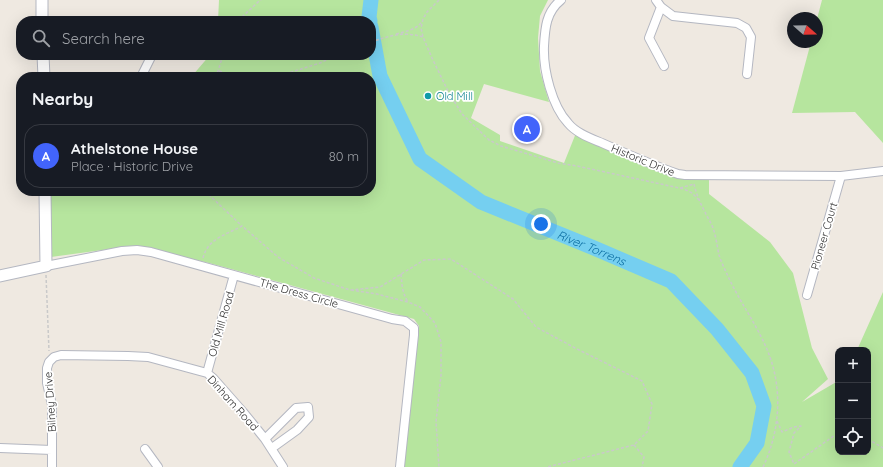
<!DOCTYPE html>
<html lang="en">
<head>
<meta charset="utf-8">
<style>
  :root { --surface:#171b24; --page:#242831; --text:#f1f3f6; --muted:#9ea1a6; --line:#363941; --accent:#4264fb }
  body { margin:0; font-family:Quicksand,sans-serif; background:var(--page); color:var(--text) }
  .controls { position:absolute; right:12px; bottom:12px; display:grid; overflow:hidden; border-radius:8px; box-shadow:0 4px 16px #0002 }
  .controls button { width:36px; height:36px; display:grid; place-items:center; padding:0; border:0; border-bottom:1px solid var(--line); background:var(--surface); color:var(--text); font:20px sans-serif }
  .compass { position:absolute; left:787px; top:12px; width:36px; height:36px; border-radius:50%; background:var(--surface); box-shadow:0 4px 16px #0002; rotate:110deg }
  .you { position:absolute; left:541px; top:224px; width:14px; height:14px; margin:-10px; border:3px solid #fff; border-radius:50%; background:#1a73e8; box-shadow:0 0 0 6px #1a73e833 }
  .badge { display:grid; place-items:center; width:26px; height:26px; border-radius:50%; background:var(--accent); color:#fff; font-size:13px; font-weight:700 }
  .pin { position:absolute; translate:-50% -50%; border:2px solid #fff; box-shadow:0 1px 4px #0006 }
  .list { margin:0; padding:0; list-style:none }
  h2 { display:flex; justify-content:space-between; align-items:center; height:52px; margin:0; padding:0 16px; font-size:17px }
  h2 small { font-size:13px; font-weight:400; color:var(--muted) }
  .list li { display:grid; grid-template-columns:26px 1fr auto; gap:12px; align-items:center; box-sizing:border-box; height:64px; margin:0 8px 8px; padding:0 8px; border:1px solid var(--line); border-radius:16px }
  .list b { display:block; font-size:15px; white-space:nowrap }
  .list p { margin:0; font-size:13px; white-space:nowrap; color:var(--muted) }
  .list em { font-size:13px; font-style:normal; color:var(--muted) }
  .icon { flex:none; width:22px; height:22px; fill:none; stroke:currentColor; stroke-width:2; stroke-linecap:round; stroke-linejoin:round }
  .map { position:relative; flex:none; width:883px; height:467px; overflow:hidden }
  .search { position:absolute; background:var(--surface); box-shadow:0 4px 16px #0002; left:16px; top:16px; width:360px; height:44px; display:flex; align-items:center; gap:10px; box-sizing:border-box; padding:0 14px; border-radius:16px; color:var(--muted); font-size:15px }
  .panel { position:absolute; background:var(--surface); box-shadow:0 4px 16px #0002; left:16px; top:72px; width:360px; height:124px; border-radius:16px }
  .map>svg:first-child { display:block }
</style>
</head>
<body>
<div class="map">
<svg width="883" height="467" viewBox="0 0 883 467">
  <rect width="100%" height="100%" fill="#efe9e1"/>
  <path fill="#b6e59e" d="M219,0H548L540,16L538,38L540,71L549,102L484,84L471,118L500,135V141L564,163L576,133L635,160L709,177V194L770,242L793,273L812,348L828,379L802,402L838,381V452H868V350H857L883,292V467H403L419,326L414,319L209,263L149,249L132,246L51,257L50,191H371V77H146L147,74L192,76L210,55H371V21H218Z
    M822,0H883V143L855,112L792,113L811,42H817V19Z"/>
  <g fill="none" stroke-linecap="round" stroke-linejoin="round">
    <g stroke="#75cff0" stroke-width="15">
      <path d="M370,21L369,17L371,0"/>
      <path id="s1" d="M371,27L380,76L420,159L481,202L594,248L671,281L717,329L752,373L764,406L757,443L740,467"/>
    </g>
    <g stroke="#b4b7c1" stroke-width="10">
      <path id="street" d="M561,0C546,12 545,28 544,46C543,70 552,106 568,123C576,133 590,138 602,143C627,154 652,165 678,174L685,175L841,176L883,171
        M656,0L661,7L673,16L737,23L746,28L751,37L747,74
        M661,7L649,38L664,66
        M141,77L152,55
        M46,266L122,251L137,250L151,252L392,319L405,321L414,328V335L400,467
        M807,295L841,176
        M207,373L234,275
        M265,439L296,408L308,407L309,417L297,430L272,448
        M0,448L52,450
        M145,449L158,467
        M52,467V405L47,383V368L49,362L54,357L61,355L128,356L148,357L207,373L213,378L243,412L265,439L283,467"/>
    </g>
    <g stroke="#b4b7c1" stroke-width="13">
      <path id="secondary" d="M42,0V21
        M43,55L44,77
        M0,276L46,266L45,191"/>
    </g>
    <path stroke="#c9c9c9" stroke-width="1.5" stroke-dasharray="3 2" stroke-linecap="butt" d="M439,0L427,12L423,19L421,28L423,37L432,58L448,91L462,114L489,140L501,146L558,163L577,166L684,189L692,193L699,200
      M239,21L241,18L258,2L261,0
      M396,34C406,31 417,30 422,21
      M371,42C389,36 404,31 423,37
      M219,71L240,77
      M215,77L218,71L223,55
      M276,77L320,63L337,55
      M694,184C696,193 700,203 705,212C707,217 711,222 713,228C716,236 717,246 719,255C721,261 724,268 727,274C738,299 755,322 766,347C783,385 781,429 763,467
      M680,188L694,184
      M205,191L242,226
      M203,258C208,238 226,235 242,226L278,257L314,278L350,290L380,287L424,260L451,259L513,299L536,327L577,349L642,381L652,404L648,431L634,445L547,467
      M401,274C402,285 402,292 408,302
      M46,275L49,351
      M351,290L377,294L408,302L420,307L435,323L441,342V375L436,422L439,467
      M777,421L782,432L794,427L801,426L794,433L789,452L794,464L838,433
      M868,439L883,448
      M634,445L644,457L642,467"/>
    <use href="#street" stroke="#fff" stroke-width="8"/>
    <use href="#secondary" stroke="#fff" stroke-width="11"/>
  </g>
  <circle fill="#0f9aa8" stroke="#fff" stroke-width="1.5" cx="428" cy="96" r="4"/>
  <g text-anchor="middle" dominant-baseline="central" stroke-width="3.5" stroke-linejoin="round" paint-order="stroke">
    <g font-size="11" fill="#0d838f" stroke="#fff" text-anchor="start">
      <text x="436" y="96">Old Mill</text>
    </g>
    <g font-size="11" fill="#2e2e2e" stroke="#fff">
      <text transform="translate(643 160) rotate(22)">Historic Drive</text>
      <text transform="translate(824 236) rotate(-74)">Pioneer Court</text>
      <text transform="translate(299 293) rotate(16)">The Dress Circle</text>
      <text transform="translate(221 324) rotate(-74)">Old Mill Road</text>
      <text transform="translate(50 402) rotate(-94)">Bilney Drive</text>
      <text transform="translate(233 403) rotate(48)">Dinham Road</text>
    </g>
    <g font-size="12" font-style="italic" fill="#0d6fa3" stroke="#fff">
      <text stroke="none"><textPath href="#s1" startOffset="336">River Torrens</textPath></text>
    </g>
  </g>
</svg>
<div class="controls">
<button>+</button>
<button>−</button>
<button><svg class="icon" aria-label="locate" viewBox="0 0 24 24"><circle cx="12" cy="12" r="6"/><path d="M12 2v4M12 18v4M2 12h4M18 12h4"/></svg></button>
</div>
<svg class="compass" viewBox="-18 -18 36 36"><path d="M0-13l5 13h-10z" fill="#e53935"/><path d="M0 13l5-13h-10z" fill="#9ea1a6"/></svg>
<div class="you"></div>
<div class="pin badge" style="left:527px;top:129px">A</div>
<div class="search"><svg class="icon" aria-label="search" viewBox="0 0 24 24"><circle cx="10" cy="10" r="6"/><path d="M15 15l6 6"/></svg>Search here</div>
<section class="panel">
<h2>Nearby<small></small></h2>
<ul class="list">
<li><span class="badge">A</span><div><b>Athelstone House</b><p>Place · Historic Drive</p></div><em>80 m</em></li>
</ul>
</section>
</div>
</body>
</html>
